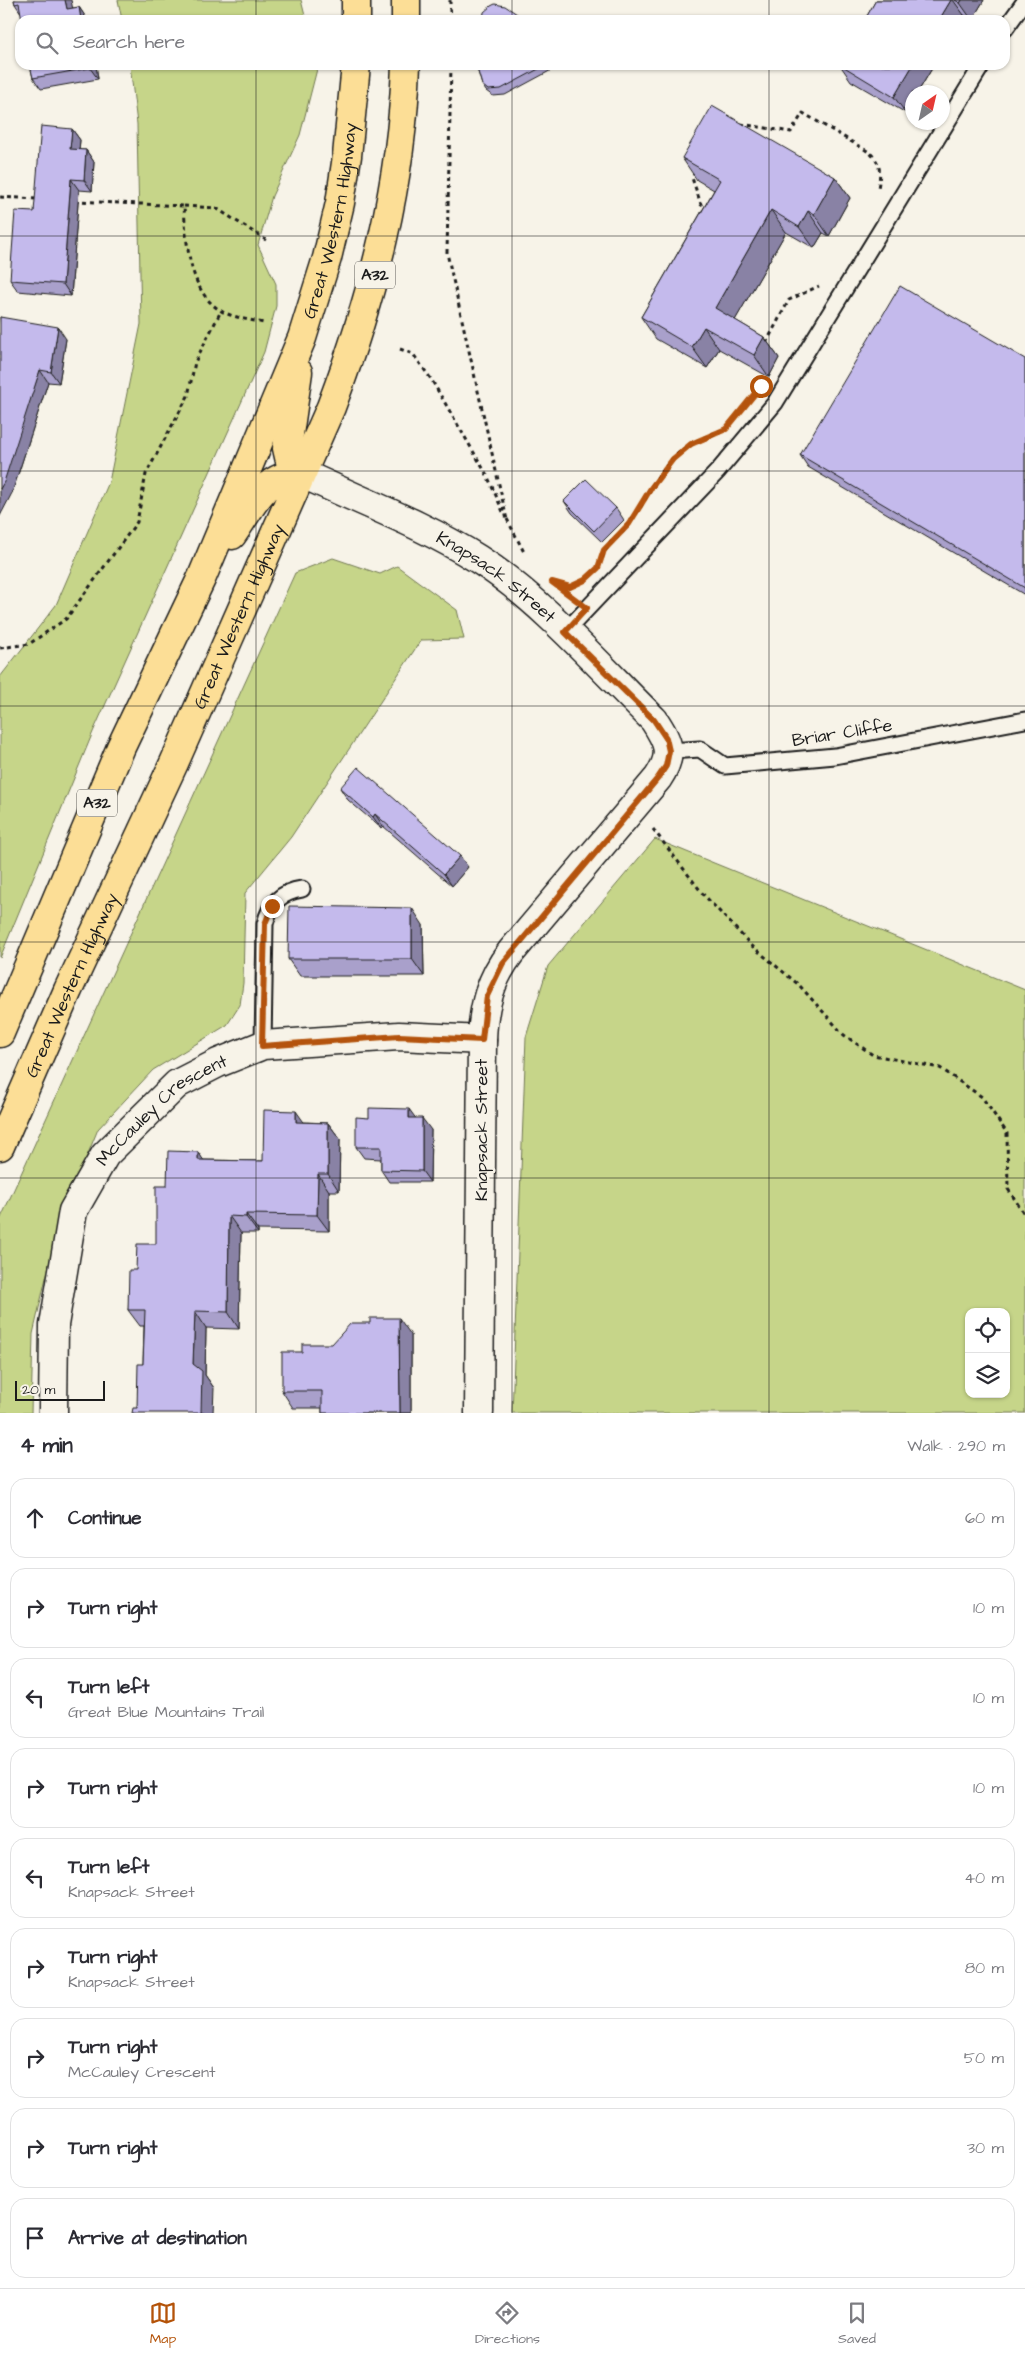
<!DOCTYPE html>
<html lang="en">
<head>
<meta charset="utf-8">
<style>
  :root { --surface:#fff; --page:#f2f2f3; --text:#2b2b33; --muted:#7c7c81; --line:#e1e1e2; --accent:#b45309 }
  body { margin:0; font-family:"Architects Daughter",sans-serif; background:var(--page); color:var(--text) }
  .controls { position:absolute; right:15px; bottom:15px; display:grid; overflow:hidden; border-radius:10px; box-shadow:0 1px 4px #0004 }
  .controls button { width:45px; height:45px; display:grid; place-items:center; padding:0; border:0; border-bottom:1px solid var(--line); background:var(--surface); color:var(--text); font:25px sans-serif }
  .compass { position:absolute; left:905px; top:85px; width:45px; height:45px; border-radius:50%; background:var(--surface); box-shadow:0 1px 4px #0004; rotate:34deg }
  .scale { position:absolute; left:15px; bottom:12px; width:90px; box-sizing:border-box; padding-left:5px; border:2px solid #1c1c1c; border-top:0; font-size:14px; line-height:18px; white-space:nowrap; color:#1c1c1c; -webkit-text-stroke:4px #f7f3e8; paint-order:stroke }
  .stop { position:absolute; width:15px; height:15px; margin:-11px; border:4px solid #b45309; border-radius:50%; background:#fff }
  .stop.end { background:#b45309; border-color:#fff; box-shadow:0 1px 5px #0008 }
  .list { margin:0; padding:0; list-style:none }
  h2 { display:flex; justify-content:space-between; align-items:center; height:65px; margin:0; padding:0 20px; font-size:21px }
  h2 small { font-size:16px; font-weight:400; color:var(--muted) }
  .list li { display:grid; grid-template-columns:32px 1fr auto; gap:15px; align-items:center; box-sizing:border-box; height:80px; margin:0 10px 10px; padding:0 10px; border:1px solid var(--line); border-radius:15px }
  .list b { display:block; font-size:19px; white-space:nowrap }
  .list p { margin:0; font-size:16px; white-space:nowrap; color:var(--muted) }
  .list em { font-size:16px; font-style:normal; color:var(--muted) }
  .icon { flex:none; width:28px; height:28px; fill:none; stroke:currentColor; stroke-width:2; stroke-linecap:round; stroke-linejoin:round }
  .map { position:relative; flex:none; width:1025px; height:1413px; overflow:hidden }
  .search { position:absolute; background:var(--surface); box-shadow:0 1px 4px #0004; left:15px; right:15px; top:15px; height:55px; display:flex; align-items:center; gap:12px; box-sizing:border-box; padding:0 18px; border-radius:15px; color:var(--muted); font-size:19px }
  .sheet { height:875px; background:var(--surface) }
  nav { display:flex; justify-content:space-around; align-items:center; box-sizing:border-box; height:70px; border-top:1px solid var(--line); background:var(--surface); font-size:14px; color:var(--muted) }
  nav a { display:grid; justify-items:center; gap:2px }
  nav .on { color:var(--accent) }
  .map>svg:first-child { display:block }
</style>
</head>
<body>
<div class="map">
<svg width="1025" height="1413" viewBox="0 0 1025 1413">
  <rect width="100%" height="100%" fill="#f7f3e8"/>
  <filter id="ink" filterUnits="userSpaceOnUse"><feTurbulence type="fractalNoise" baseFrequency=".02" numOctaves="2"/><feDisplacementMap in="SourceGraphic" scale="10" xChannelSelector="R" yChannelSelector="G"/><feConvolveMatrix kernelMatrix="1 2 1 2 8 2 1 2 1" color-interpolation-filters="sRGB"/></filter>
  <g filter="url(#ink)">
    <path fill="#c6d589" stroke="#717852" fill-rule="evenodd" d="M118,0H301L306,20H122Z
      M130,65H316L317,69L300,135L272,196L258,245L276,284V306L264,352L93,732L0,958V677L56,605L109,482L141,324L137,124Z
      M333,558L380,574L397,566L457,610L464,639L421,640L291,837L245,893L243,983L240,1005L227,1025L153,1070L98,1129L57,1230L33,1334L31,1413H0V1220L295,573Z
      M655,839L1025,990V1413H512L526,1037L548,966ZM969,1312H1006V1394H969Z"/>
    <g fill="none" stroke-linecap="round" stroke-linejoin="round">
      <g stroke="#1c1c1c" stroke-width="19">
        <path id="service" d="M1005,29L1025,1
          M565,632L718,471L775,403L982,65
          M669,751L700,749L725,766L835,756L1025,720
          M263,1045L265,924C270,903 281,892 302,889"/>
      </g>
      <g stroke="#1c1c1c" stroke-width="31">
        <g id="minor">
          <path id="s1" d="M301,473C360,501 423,524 478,559C541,599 601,668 654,720C669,743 674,754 658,778L511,952C490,979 483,1007 482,1040L479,1413"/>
          <path id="s2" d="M53,1413L54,1325L73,1211L105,1155L177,1084L218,1063L263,1045L399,1036L482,1040"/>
        </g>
      </g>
      <g stroke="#1c1c1c" stroke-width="31">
        <g id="trunk">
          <path d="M356,0V20"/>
          <path d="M406,0V20"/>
          <path d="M298,372L287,448L290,461L301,473"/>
          <path d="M232,535C253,506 261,477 301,473"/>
          <path id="s3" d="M0,1033L121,747L202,577L302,338L327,258L340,203L347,156L356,65"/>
          <path id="s4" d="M0,1146L68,990L174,763L331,407C373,296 402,184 406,65"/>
        </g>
      </g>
      <path stroke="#1c1c1c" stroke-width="3" stroke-dasharray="4 4" stroke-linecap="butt" d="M450,0V20
        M451,65L447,253L507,520
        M741,124L791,132L803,113L869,152C881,163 881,172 878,188
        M695,172L692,178L704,213
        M0,197L37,199
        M75,201L184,206C186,240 188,293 223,312C236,318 250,320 264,323
        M184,206L216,208L266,240
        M766,343L789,300L819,286
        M400,349L413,354L431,379L487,475L504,514
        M507,519L525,554
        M602,558C605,544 622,535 630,522C649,496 662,460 692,444C701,439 711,435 721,431
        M560,585L570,587L576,585
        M0,648L29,644L66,619L137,522L146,474L188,396L195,362L221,311
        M653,829L703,894L752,946L799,985L844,1035L873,1055L940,1068L982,1097L1007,1133L1008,1189L1025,1215"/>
      <use href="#service" stroke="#f7f3e8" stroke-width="15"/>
      <use href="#minor" stroke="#f7f3e8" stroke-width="28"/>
      <use href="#trunk" stroke="#fcde96" stroke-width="28"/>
    </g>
    <path fill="#a9a0cb" stroke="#1c1c1c" d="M14,0L73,8L79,7L87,19L21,13L15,4Z
      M876,0H984L972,20L964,15L961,20H860L867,16Z
      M30,65H96L98,79L41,89L33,78Z
      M476,65H559L557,67L505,95L493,96L486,91L482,85Z
      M840,65H934L918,92H912L906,113L851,81Z
      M72,129L80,140L79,150H86L94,162L92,191L79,190L71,296L18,291L10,280L34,212Z
      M682,158L835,177L850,198L829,236L823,233L814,248L786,232L735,320L764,337L779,358L769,377L719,349L707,368L656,339L641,317L714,190L697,180Z
      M0,317L66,339L59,383L48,382L12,493Z
      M1025,359V595L808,467L800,455Z
      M564,501L616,508L624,520L602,542L572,513Z
      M340,788L468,867L452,886L383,826L381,828L348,800Z
      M423,925L424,976H300L288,959Z
      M416,1118L431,1130L430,1182H389L381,1170V1159L364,1158L356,1147Z
      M304,1122L328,1123L340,1139L339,1191H329V1231L258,1230V1233H241L239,1329L206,1328L205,1375L214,1388L137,1408L143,1364L144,1326H140L128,1310L136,1270L156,1244L167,1186L198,1152L203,1160L263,1161Z
      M411,1335V1413H322V1408H293L282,1391L302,1352L332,1344Z"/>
    <path fill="#8982a5" stroke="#1c1c1c" d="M65,0H71L75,20L67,9Z
      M951,0H953L964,15L961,20H939Z
      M962,0H984L972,20L960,3Z
      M79,7L87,19V20H81Z
      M90,65H96L98,79L90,68Z
      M913,65H934L918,92H912V103L906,113L894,97Z
      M72,129L80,140L78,161L70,149Z
      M86,150L94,162L92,191L84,180Z
      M835,177L850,198L829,236L814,214Z
      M71,179L79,190L71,296L63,284Z
      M771,210L786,232L730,329L715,308Z
      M808,211L823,233L814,248L799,227Z
      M58,327L66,339L59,383L51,372Z
      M704,327L719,349L707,368L692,347Z
      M764,337L779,358L769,377L754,355Z
      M40,370L48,382L12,493L0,516V489Z
      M375,814L383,826L381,828L373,817Z
      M460,856L468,867L452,886L444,874Z
      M412,908L423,925L424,976L412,959Z
      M409,1109L417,1120L409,1118Z
      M296,1111L308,1128L296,1122Z
      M422,1118L431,1130L430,1182L422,1171Z
      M328,1123L340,1139L339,1191L328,1174Z
      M198,1152L209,1168L198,1160Z
      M318,1174L329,1191V1231L317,1215Z
      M246,1214L258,1230V1233L246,1217Z
      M229,1216L241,1233L239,1329L228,1312Z
      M195,1311L206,1328L205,1375L214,1388L213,1413H201L193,1364Z
      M399,1318L411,1335V1413H400Z"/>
    <path fill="#c4baec" stroke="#1c1c1c" d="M14,0H65L67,9L79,7L81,20H22L19,3L15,4Z
      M876,0H951L939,20H860L867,16Z
      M955,0H962L960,3Z
      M495,4L505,6L526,20H483L484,12L491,6Z
      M30,65H90V68L33,78Z
      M476,65H546L501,89L488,90L482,85Z
      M841,65H913L894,97Z
      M712,106L835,177L814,214L808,211L799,227L771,210L715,308L764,337L754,355L704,327L692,347L641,317L720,180L682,158Z
      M41,126L72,129L70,149L86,150L84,180L71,179L63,284L10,280L15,211L34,212Z
      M900,286L1025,359V588L800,455Z
      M0,317L58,327L51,372L40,370L4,482L0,489Z
      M586,479L616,508L594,531L564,501Z
      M358,767L460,856L444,874L375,814L373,817L340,788Z
      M289,906L412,908V959H288Z
      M369,1108L409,1109V1118H422V1171L381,1170V1147H356V1117L369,1118Z
      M264,1110L296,1111V1122L328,1123V1174H318L317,1215L246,1214V1217L229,1216L228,1312L195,1311L193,1364L202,1371L201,1413H132L133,1408H137L138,1364H143L145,1310H128L129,1270H136L137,1244H156V1186H167L168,1151L198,1152V1160L263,1161Z
      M370,1318H399L400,1413H322V1391H282V1352H302V1344H332L351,1323H370Z"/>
  </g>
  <g fill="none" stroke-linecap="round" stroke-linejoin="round" filter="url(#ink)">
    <path stroke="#b45309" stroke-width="6" d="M272,906L265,924L262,1046L399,1036L482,1040L487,996L503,963L658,778L666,766L669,751L666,738L654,720L565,632L587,608L552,582L570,587L585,580L598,568L604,550L629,524L651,488L673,459L691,444L726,429L761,386"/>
  </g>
  <path fill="none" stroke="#1c1c1c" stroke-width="1" stroke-opacity="0.55" d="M256,0V20M512,0V20M769,0V20M256,65V1413M512,65V1413M769,65V1413M0,236H1025M0,471H1025M0,706H1025M0,942H1025M0,1178H1025"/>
  <g text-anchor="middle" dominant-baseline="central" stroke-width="5" stroke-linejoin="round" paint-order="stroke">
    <g fill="#f7f3e8" stroke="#5e5c59" stroke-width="1">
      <rect x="355" y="261.5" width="40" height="27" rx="4"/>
      <rect x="77" y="789.5" width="40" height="27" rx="4"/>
    </g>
    <g font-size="16" font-weight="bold" fill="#1c1c1c">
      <text x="375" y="275">A32</text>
      <text x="97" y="803">A32</text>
    </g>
    <g font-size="18" fill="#1c1c1c" stroke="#f7f3e8">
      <text stroke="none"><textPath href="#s3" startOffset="879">Great Western Highway</textPath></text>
      <text stroke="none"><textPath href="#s1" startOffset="222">Knapsack Street</textPath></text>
      <text stroke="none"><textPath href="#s4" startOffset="581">Great Western Highway</textPath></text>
      <text transform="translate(842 733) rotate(-9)">Briar Cliffe</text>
      <text stroke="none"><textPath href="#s4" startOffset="176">Great Western Highway</textPath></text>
      <text stroke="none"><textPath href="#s2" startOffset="341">McCauley Crescent</textPath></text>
      <text transform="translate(481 1130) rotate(-90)">Knapsack Street</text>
    </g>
  </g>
</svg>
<div class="controls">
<button><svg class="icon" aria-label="locate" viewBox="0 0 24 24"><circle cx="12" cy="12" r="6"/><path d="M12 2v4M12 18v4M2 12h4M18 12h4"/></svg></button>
<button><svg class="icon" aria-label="layers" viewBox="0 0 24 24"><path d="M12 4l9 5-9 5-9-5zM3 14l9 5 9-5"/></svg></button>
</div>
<svg class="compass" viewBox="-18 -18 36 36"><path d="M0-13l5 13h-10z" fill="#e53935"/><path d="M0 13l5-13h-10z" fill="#7c7c81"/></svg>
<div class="scale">20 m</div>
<div class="stop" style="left:761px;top:386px"></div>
<div class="stop end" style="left:272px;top:906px"></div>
<div class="search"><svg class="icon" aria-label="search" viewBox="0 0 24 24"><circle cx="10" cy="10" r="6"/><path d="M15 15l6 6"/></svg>Search here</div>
</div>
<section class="sheet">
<h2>4 min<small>Walk · 290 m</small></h2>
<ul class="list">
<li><svg class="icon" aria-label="ahead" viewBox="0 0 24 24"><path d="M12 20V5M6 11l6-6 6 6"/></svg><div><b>Continue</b></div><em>60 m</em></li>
<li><svg class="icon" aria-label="right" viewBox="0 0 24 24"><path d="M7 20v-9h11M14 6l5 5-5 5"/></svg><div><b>Turn right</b></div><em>10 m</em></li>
<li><svg class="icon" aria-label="left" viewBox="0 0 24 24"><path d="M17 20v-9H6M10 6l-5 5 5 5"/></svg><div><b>Turn left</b><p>Great Blue Mountains Trail</p></div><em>10 m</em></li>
<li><svg class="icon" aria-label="right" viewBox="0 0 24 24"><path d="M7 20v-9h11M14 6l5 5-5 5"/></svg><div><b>Turn right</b></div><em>10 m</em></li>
<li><svg class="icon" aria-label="left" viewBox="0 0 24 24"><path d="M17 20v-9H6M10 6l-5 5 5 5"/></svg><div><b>Turn left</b><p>Knapsack Street</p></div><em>40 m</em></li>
<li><svg class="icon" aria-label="right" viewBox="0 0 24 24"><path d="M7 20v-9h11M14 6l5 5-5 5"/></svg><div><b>Turn right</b><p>Knapsack Street</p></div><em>80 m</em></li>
<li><svg class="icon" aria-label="right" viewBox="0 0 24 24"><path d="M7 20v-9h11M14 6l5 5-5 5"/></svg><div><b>Turn right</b><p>McCauley Crescent</p></div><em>50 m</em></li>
<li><svg class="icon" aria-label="right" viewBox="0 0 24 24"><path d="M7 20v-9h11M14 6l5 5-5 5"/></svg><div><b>Turn right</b></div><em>30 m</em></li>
<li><svg class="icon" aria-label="arrive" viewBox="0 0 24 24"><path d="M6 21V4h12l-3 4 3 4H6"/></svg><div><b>Arrive at destination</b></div></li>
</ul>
</section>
<nav>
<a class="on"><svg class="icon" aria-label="map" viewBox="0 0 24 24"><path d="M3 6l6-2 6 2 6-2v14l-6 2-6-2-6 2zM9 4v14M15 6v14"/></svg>Map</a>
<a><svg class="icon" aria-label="directions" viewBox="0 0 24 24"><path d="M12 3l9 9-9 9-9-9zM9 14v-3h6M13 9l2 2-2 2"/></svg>Directions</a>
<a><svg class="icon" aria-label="saved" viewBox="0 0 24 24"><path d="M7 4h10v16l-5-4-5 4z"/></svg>Saved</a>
</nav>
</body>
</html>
